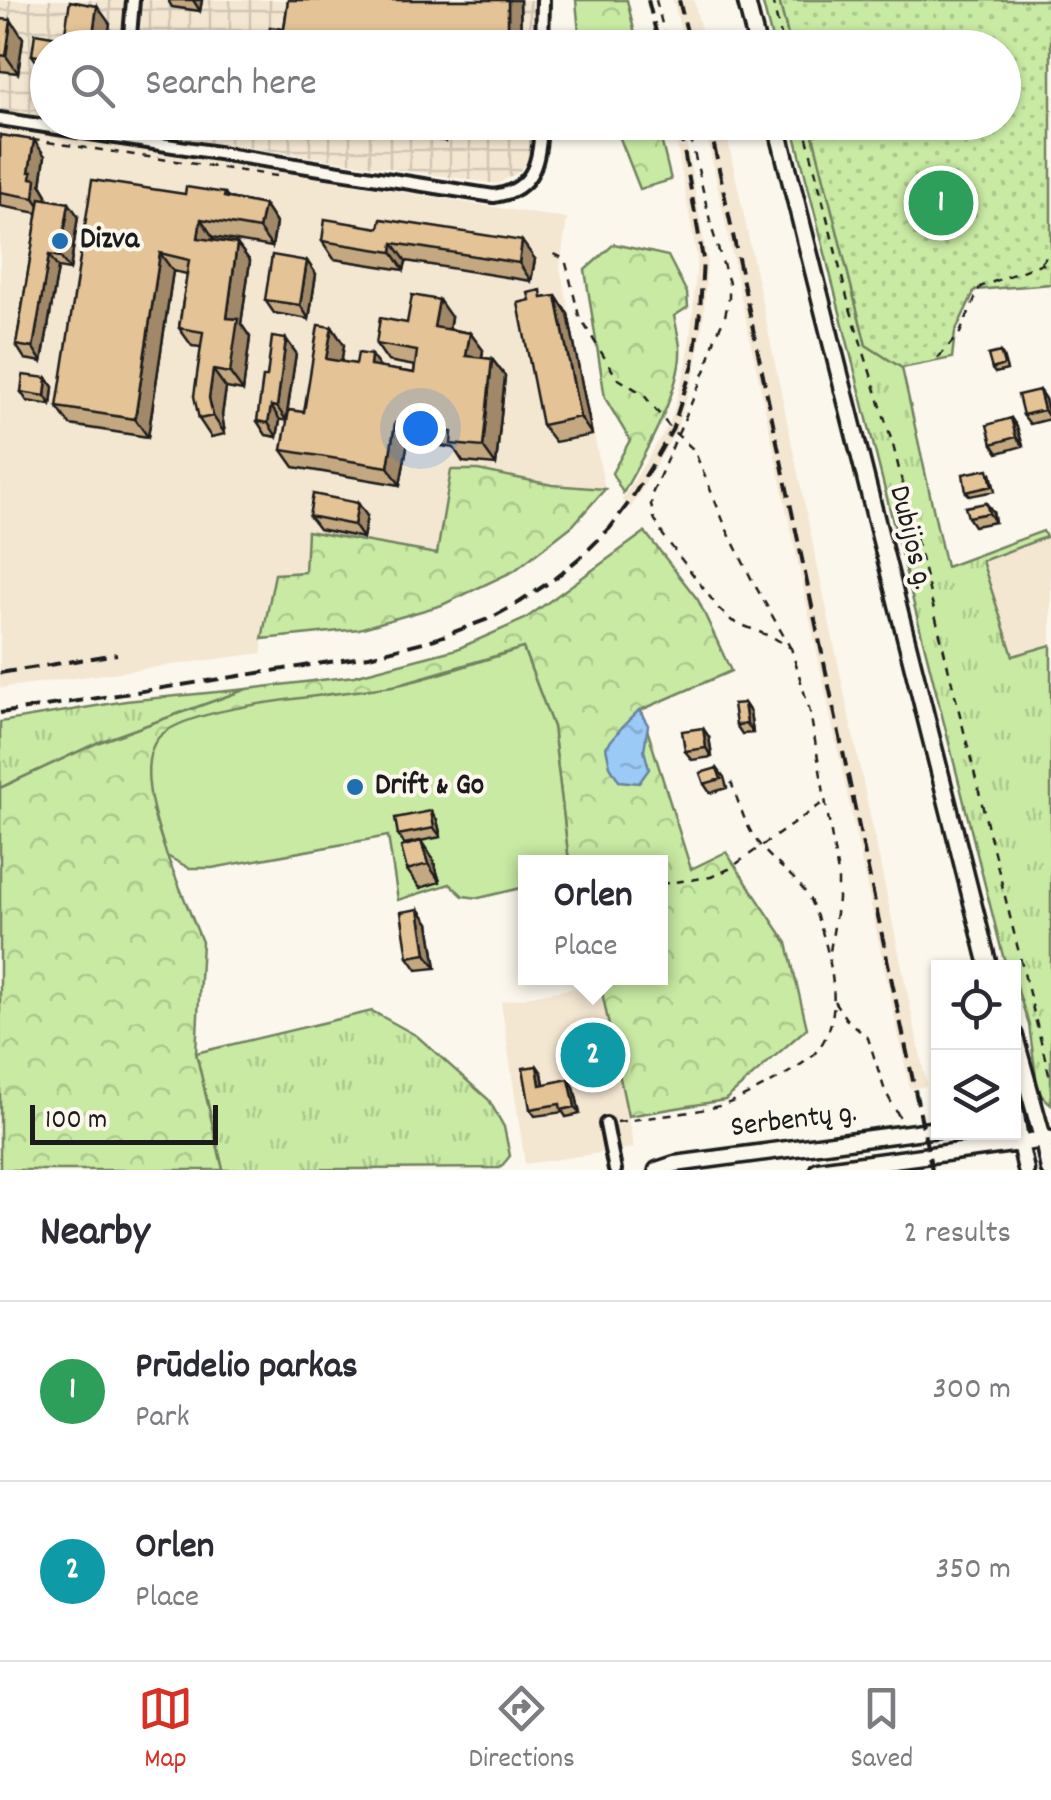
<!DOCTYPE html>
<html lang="en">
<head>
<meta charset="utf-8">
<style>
  :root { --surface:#fff; --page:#f7f7f7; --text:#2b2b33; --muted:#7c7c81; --line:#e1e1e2; --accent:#d93025 }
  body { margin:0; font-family:Dekko,sans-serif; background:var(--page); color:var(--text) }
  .controls { position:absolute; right:30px; bottom:30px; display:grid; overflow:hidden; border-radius:0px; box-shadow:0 2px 8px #0004 }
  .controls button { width:90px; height:90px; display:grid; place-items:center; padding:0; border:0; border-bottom:2px solid var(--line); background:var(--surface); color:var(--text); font:50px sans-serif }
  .scale { position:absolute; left:30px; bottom:25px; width:188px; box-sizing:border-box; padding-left:10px; border:5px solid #1c1c1c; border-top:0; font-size:28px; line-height:35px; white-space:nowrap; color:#1c1c1c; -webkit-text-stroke:8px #fbf7ec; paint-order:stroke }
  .you { position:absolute; left:420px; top:428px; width:35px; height:35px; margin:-25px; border:8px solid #fff; border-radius:50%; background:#1a73e8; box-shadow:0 0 0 15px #1a73e833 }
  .badge { display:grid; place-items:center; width:65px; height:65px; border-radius:50%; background:var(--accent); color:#fff; font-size:32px; font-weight:700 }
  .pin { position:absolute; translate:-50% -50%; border:5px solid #fff; box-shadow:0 2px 10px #0006 }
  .popup { position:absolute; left:518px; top:855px; width:150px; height:130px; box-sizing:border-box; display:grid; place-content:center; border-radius:0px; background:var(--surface); filter:drop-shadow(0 2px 8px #0005); font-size:32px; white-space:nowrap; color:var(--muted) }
  .popup b { font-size:38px; color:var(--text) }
  .popup::after { content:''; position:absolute; left:50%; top:100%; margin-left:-20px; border:20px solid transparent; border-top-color:var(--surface) }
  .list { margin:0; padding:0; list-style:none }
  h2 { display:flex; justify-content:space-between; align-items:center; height:130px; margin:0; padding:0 40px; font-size:42px }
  h2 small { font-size:32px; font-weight:400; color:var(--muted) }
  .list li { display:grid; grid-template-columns:65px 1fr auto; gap:30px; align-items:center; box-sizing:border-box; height:180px; padding:0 40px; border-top:2px solid var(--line) }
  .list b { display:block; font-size:38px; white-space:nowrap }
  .list p { margin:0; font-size:32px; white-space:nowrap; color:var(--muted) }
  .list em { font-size:32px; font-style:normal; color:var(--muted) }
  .icon { flex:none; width:55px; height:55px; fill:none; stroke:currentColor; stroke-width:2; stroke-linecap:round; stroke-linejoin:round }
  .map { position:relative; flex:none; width:1051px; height:1170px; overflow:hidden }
  .search { position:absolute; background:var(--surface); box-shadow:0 2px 8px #0004; left:30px; right:30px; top:30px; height:110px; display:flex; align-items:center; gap:25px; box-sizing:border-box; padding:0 35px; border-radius:55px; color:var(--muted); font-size:38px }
  .sheet { height:490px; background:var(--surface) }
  nav { display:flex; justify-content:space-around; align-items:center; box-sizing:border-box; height:140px; border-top:2px solid var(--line); background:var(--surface); font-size:28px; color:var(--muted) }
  nav a { display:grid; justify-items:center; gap:5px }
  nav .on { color:var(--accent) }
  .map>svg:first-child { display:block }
</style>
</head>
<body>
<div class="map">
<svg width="1051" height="1170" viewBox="0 0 1051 1170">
  <defs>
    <pattern id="industrial-grid" width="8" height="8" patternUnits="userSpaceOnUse" patternTransform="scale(2.5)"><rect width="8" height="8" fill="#f4e7d2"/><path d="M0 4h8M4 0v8" fill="none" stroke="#d1c6b4"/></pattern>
    <pattern id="grass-tufts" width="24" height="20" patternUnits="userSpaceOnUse" patternTransform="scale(2.5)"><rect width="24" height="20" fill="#c8eaa3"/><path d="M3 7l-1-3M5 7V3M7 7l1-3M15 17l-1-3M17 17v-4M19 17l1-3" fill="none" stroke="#abc88c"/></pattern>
    <pattern id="forest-crowns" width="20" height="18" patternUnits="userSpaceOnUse" patternTransform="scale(2.5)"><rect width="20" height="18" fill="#c8eaa3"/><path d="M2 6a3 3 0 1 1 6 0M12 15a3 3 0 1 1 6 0" fill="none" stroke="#abc88c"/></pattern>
    <pattern id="park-dots" width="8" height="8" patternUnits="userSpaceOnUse" patternTransform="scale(2.5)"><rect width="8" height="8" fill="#c8eaa3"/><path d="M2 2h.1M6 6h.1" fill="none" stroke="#abc88c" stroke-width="1.8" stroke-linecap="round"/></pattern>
    <pattern id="water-ripples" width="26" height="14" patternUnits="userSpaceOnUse" patternTransform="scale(2.5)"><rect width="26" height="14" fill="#9bcaf6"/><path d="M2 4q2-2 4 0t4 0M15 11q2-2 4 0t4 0" fill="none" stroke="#85add2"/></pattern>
  </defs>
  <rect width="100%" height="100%" fill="#fbf7ec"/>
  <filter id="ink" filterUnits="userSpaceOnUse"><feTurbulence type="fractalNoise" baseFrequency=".01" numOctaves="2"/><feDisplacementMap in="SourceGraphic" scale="20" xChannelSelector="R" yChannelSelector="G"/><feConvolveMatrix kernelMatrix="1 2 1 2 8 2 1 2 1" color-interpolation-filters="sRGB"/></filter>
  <g filter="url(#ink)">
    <path fill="#f4e7d2" d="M673,0H694L705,47H685Z
      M673,123H683L707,259L704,314L696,367L677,429L631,508L622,500L670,422L687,363L693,311L697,258Z
      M704,123H723L728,140L927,1086L910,1089Z
      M0,126L567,219L560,267L605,489L552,485L437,554L305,572L262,638V653L0,688Z
      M1051,535V645L1014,656L982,561Z
      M600,983L634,1148L525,1164L501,1002Z"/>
    <path fill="url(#industrial-grid)" d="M0,0H536L535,47L48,48L47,117L0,110Z
      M82,123H533L532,148L528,161L518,173L497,184Z"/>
    <path fill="url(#grass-tufts)" stroke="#728360" stroke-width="2.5" d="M762,0H779L791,47H774Z
      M792,123H810L866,345L902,368L946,567L1043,531L1046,537L982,561L1013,656L1051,645V1104L1041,1095L1037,1084L1029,1025L1014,979V968L1008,967L1003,956Z
      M247,689L97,743L0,788V722L126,701Z
      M372,1011L417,1036L489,1100L504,1127L510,1156L500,1168L223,1170L196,1053Z"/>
    <path fill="url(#forest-crowns)" stroke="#728360" stroke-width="2.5" d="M576,0H627L638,47H584L579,33Z
      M614,123H657L671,180L640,189Z
      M614,244L668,256L687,293L688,307L674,316C676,326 679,337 680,347C683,388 643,457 623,493L612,473L630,440L605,398L585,270Z
      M451,470H478L552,485L605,489L573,525L514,571L442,605L359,629L262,639L275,574L305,572L307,531L437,554Z
      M645,532L698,600L731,671L641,710L691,869L726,852L787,943L807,1028L725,1100L628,1116L599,978H660V862H569L553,727L523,648L399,684L152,810L167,856L202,942L196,1053L223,1170H0V788L97,743L247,689L354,676L457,649L525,619Z"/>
    <path fill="url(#park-dots)" stroke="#728360" stroke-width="2.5" d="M779,0H1051V284L975,290L955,332L952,358L902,368L866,345L810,123L1004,122V48L791,47Z"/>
    <path fill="#c8eaa3" stroke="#728360" stroke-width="2.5" d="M523,648L553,727L569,862H526L525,887L479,898L463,896L450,884L398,900L388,836L212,868H189L167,856C157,825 135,764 159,737C191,703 347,695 398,685C440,676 482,660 523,648Z"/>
    <path fill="url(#water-ripples)" stroke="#68849f" stroke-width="2.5" d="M639,710L648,725L644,750L649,769L639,783L619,781L610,766L606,747L622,727Z"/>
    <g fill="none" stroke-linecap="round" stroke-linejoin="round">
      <g stroke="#1c1c1c" stroke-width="18">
        <path id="minor" d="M129,48L133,0
          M542,48L543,0
          M0,119L494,196C536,190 540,158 541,122
          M606,1124L615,1170"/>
      </g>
      <g stroke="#1c1c1c" stroke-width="21">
        <path id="secondary" d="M1043,1140L1049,1170
          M657,1170L675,1164L938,1129
          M818,1170L1020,1143L1026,1170"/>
      </g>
      <g stroke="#1c1c1c" stroke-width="22">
        <path id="primary" d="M746,0L758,48
          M776,122L989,968
          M1014,1035L1043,1140
          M1014,1106L1020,1143L1049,1139"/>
      </g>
      <path stroke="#1c1c1c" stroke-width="2.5" stroke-dasharray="8 8" stroke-linecap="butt" d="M656,0L668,48
        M772,0L784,48
        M687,122L712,229L729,283V298L725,316L715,338L706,369L652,494L651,505L654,518L663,535L719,609L732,621L774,638L791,648L810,712L838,874V900L829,958
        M803,122L849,305L893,445L1051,1082
        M0,135L283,177
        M554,254L565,259L579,316L617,378L643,394L672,430L694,450L727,530L752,580L790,647
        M1041,263L1051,250
        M938,358L960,333L980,287L1040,264L1051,265
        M660,884L711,877L729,869L824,802
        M834,1001L846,1019L868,1038L885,1091L900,1118
        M617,1122C652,1117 689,1114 723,1105C745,1098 800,1069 815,1053C821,1047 828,1034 830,1026C841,992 825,932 810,900C798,877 774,864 759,844C745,826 739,803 731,782"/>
      <use href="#minor" stroke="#fbf7ec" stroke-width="10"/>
      <use href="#secondary" stroke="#fbf7ec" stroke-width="14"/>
      <use href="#primary" stroke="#fbf7ec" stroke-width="15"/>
      <path stroke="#1c1c1c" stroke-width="4" stroke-dasharray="15 8" stroke-linecap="butt" d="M648,0L660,48
        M679,0L691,48
        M709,122L932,1170
        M0,673L117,654
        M0,713L369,656L435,639L491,618L520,602L554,579L583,555L610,528L630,501L655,460L672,430L693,365L700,312L703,259L679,122"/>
    </g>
    <path fill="#c4a881" stroke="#1c1c1c" stroke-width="2.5" d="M168,0H202L200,11L172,7Z
      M288,0H520L521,48H267L284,29Z
      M0,19L23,38L18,73L0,71Z
      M110,24L48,48V74L44,73L32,55L64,38Z
      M317,122H447L445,141Z
      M0,135L45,156L41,185L47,195V199L78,216L70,270L58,268L42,362L25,359L16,345L38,213L0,206Z
      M225,193L228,198L264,205L276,223L272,247L213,237V240L237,244L250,261L241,324L250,337L243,391L226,388L222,415L225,434L211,437L199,419L201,347L192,346L179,328L187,274L173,271L148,437L70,425L57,407L185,194Z
      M379,228L535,259L531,281L406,261L404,270L334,259L322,241Z
      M307,261L316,274L309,319L274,313L265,300Z
      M546,298L568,314L592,435L555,442L542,425Z
      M451,317L449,329L470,333L483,350L482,358L492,359L505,376L496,465L463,462L454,448L408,441L400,485L294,467L282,450L304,412L332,327L344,345L341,362L414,373L415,366L388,361L376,344L407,323Z
      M286,339L296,353L286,420H280L277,437L266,435L257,421L267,377Z
      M1000,352L1003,356L1007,370L995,373L992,369Z
      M47,378L53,387L51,405L27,401L21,392Z
      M1039,390L1045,399L1050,419L1030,424L1023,415Z
      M1011,418L1017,427L1023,446L998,453L992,444Z
      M991,473L995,491L970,496L966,492Z
      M986,503L993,512L995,522L974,526L968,517Z
      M309,516H367L363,538L319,529Z
      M744,703L750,712L753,733L742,734L736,725Z
      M709,737L712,757L692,760L685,751Z
      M717,768L724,777L727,788L710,793L704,784Z
      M437,820L441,837L404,844L398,835Z
      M433,859L440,882L420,888L407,870Z
      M419,909L429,923L436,968L417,970L408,957Z
      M591,1032L598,1041L602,1067L588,1069L582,1060Z
      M537,1066L542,1073L544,1084L574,1087L580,1114L566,1117L563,1112L535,1116L530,1109Z"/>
    <path fill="#a08869" stroke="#1c1c1c" stroke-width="2.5" d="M193,0H202L200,11Z
      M508,0H520L521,48H508Z
      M97,6L110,24L106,48H91Z
      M11,20L23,38L18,73L6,56Z
      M432,122H447L445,141L432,124Z
      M34,140L45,156L41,185L47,195L45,214L34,198L29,172Z
      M69,203L78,216L70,270L60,257Z
      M264,205L276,223L272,247L259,229Z
      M201,219L213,237L211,256L198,238Z
      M522,241L535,259L531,281L519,263Z
      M393,243L406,261L404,270L392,252Z
      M237,244L250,261L241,324L250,337L243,391L230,373L227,318Z
      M160,253L173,271L148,437L135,419Z
      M49,255L58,268L42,362L33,348Z
      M307,261L316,274L309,319L300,305Z
      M556,296L568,314L592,435L580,417Z
      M439,300L451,317L447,344L434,327Z
      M332,327L344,345L339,377L326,359Z
      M470,333L483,350L479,374L466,356Z
      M286,339L296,353L286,420L277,407Z
      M371,355L384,373L370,366Z
      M492,359L505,376L496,465L483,447Z
      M213,370L226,388L222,415L225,434L213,416L209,398Z
      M47,378L53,387L51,405L45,396Z
      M1039,390L1045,399L1050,419L1044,410Z
      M271,406L280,420L277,437L268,423Z
      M1011,418L1017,427L1023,446L1016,437Z
      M395,423L408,441L400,485L388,467Z
      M358,503L367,516L363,538L354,525Z
      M986,503L993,512L995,522L989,513Z
      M744,703L750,712L753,733L747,724Z
      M703,728L709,737L712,757L706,748Z
      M431,811L437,820L441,837L434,828Z
      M421,841L433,859L440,882L428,864Z
      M419,909L429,923L436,968L426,954Z
      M591,1032L598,1041L602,1067L596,1058Z
      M537,1066L542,1073L545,1092L540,1085Z
      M569,1079L574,1087L580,1114L575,1107Z"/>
    <path fill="#e4c396" stroke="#1c1c1c" stroke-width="2.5" d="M288,0H508V48H334L306,43V48H267L270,27L284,29Z
      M70,1L97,6L91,48H48V58L32,55L35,33L64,38Z
      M0,19L11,20L6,56L0,55Z
      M0,135L34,140L29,172H32L31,178L36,179L34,198L0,192Z
      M92,180L185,194L186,187L225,193L224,197L264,205L259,229L201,219L198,238L237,244L227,318L238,319L230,373L213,370L209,398L213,416L199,419L194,396L203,332L179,328L189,260L160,253L135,419L57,407Z
      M40,198L69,203L60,257L49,255L33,348L16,345Z
      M325,219L379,228L381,219L522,241L519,263L393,243L392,252L322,241Z
      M272,255L307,261L300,305L265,300Z
      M541,290L542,298L556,296L580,417L542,425L518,303L530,300L528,293Z
      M412,295L439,300L434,327L470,333L466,356L492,359L483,447L451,444L452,432L395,423L388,467L282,450L289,410L304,412L318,325L332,327L326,359L356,364L358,353L371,355L370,366L414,373L417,351L376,344L380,318L407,323Z
      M272,337L286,339L277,407L271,406L268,423L257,421L263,377H267Z
      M1000,352L1004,365L992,369L988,355Z
      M23,375L47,378L45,396L21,392Z
      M1039,390L1044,410L1023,415L1018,395Z
      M1011,418L1016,437L992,444L987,425Z
      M988,469L992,486L966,492L963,474Z
      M313,494L358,503L354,525L309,516Z
      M986,503L989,513L968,517L965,507Z
      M744,703L747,724L736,725L733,704Z
      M703,728L706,748L685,751L682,731Z
      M717,768L721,779L704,784L700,773Z
      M431,811L434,828L398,835L395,818Z
      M421,841L428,864L407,870L401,847Z
      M419,909L426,954L408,957L401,912Z
      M591,1032L596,1058L582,1060L578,1035Z
      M537,1066L540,1085L569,1079L575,1107L561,1110L560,1104L530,1109L523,1068Z"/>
  </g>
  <g fill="#1f6fb2" stroke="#fbf7ec" stroke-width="4">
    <circle cx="60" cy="241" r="10"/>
    <circle cx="355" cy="787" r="10"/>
  </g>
  <g text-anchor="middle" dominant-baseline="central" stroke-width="8" stroke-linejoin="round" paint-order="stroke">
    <g font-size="30" font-weight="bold" fill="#1c1c1c" stroke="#fbf7ec" text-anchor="start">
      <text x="80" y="241">Dizva</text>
      <text x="375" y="787">Drift &amp; Go</text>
    </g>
    <g font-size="30" fill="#1c1c1c" stroke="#fbf7ec">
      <text transform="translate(909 538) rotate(76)">Dubijos g.</text>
      <text transform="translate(794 1122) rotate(-7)">Serbentų g.</text>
    </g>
  </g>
</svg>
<div class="controls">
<button><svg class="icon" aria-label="locate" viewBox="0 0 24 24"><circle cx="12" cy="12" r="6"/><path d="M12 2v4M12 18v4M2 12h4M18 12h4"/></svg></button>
<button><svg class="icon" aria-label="layers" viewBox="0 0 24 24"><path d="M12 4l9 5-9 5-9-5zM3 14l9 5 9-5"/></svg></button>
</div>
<div class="scale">100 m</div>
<div class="you"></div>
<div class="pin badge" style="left:941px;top:203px;background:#2e9e5b">1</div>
<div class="pin badge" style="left:593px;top:1055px;background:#0f9aa8">2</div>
<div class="popup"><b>Orlen</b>Place</div>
<div class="search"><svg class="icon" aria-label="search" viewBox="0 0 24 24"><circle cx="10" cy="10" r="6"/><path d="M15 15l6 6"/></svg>Search here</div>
</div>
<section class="sheet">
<h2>Nearby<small>2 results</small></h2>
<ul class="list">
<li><span class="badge" style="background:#2e9e5b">1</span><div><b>Prūdelio parkas</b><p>Park</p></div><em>300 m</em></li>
<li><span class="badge" style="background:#0f9aa8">2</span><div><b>Orlen</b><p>Place</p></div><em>350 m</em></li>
</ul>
</section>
<nav>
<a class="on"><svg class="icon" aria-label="map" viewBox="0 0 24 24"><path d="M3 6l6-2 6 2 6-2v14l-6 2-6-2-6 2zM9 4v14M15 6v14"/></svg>Map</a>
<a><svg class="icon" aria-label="directions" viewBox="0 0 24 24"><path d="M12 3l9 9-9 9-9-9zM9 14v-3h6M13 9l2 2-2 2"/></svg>Directions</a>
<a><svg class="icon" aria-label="saved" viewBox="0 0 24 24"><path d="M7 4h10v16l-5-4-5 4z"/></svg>Saved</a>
</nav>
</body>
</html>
